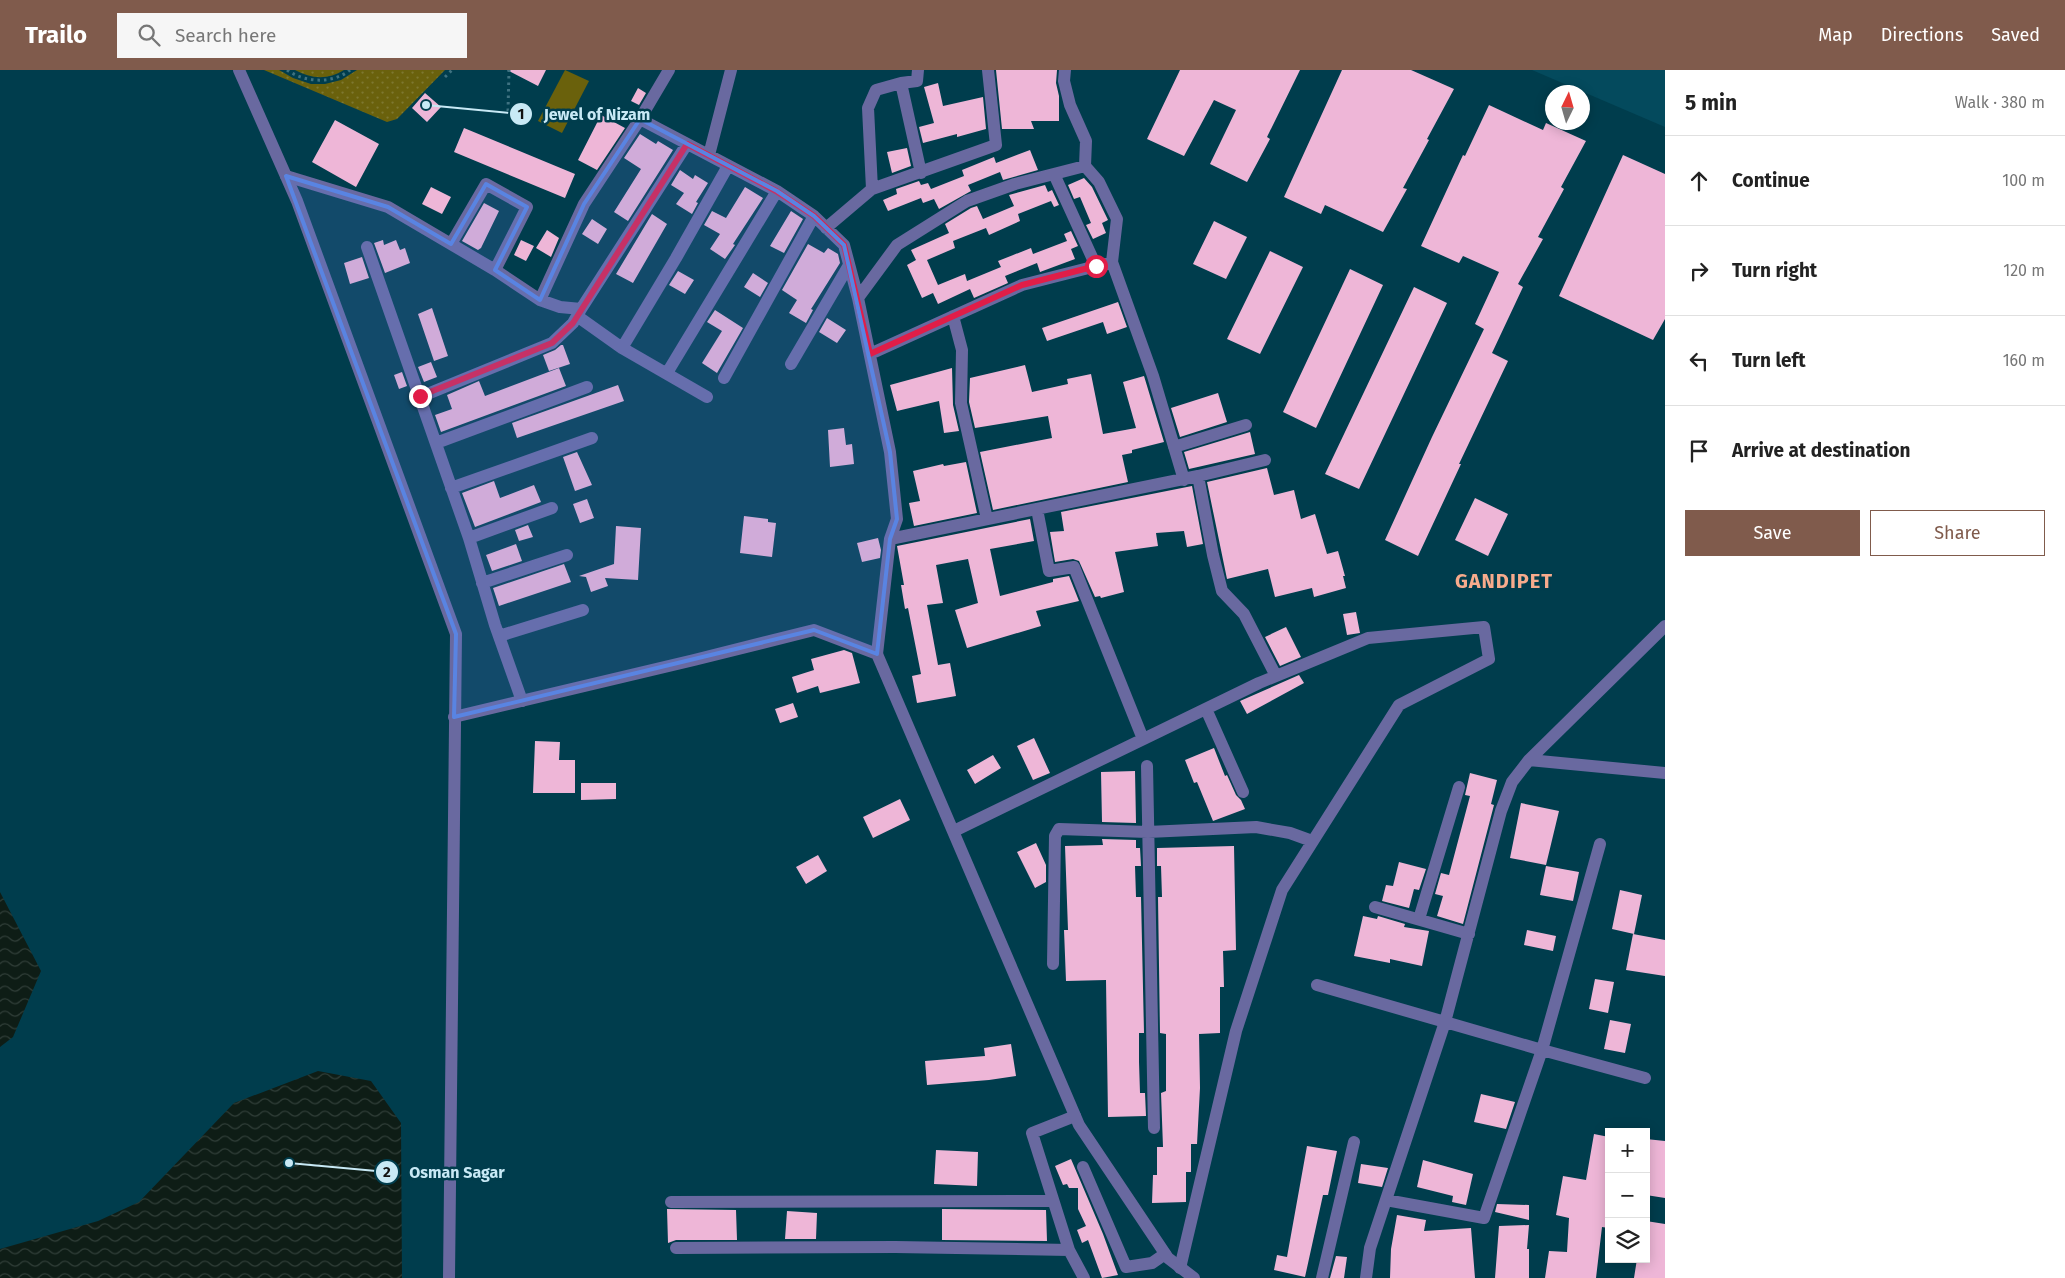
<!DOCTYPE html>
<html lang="en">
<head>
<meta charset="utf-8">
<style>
  :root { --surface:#fff; --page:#f6f6f6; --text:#222; --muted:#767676; --line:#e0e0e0; --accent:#805b4c }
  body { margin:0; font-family:"Fira Sans",sans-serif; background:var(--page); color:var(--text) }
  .controls { position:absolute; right:15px; bottom:15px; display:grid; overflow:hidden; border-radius:0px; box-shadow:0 2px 12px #0003 }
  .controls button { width:45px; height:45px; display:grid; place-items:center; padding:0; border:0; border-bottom:1px solid var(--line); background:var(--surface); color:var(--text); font:25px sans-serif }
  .compass { position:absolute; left:1545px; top:15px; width:45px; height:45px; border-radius:50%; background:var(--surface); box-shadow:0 2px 12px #0003; rotate:5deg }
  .stop { position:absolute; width:15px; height:15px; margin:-11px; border:4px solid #e11d48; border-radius:50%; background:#fff }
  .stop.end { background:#e11d48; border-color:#fff; box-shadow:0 1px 5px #0008 }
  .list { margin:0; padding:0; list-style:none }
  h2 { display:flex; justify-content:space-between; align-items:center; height:65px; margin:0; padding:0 20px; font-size:21px }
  h2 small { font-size:16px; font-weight:400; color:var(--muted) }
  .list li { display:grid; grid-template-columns:32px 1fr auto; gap:15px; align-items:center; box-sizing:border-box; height:90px; padding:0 20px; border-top:1px solid var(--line) }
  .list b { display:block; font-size:19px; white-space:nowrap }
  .list em { font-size:16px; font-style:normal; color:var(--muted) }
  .actions { display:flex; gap:10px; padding:15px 20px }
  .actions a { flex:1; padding:11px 0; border:1px solid var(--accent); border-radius:0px; text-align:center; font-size:18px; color:var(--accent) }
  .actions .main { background:var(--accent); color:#fff }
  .icon { flex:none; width:28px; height:28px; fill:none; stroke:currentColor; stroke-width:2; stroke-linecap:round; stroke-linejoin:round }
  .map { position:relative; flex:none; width:1665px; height:1208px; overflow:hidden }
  header { display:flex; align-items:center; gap:30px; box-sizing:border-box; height:70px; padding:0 25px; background:var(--accent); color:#fff }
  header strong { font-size:24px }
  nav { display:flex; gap:28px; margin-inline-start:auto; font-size:18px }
  .search { width:350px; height:45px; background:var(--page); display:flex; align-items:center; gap:12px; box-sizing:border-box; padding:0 18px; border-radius:0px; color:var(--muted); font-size:19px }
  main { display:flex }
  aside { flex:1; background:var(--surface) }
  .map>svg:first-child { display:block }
</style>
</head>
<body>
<header>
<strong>Trailo</strong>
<div class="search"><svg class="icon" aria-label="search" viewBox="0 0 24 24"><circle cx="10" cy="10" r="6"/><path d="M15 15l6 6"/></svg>Search here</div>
<nav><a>Map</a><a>Directions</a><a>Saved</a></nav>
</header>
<main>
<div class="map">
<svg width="1665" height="1208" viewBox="0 0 1665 1208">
  <defs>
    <pattern id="grass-dots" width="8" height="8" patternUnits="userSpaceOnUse" patternTransform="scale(1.25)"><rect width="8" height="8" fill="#6a610c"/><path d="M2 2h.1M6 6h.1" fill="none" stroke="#7e7830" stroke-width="1.8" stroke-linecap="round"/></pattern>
    <pattern id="water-waves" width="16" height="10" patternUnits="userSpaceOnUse" patternTransform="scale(1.25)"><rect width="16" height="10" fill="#0e1d16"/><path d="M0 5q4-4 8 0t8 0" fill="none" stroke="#303e38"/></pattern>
  </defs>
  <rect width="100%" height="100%" fill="#003d4d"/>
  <path fill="#044a5d" d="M1532,0H1665V57Z"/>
  <path fill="url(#grass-dots)" d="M264,0H279L293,8L311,14H325L341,10L357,0H445L397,49L387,52Z
    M295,0H344C328,10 311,9 295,0Z"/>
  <path fill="#6a610c" d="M565,0L589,11L562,63L538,51Z"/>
  <path fill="url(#water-waves)" d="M0,822L41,901L13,967L0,977Z
    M318,1001L371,1011L401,1053L402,1208H0V1179L98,1151L139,1132L234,1033Z"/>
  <path fill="#eeb6d7" d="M507,0H546L538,16Z
    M996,0H1057L1056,13L1059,26V51H1031L1034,59H1002Z
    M1180,0H1300L1267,67L1270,69L1247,112L1210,94L1236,40L1214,30L1184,86L1147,69Z
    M1342,0H1411L1454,19L1427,69L1429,70L1403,118L1407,119L1383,162L1325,135L1321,144L1284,127Z
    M938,13L943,36L983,27L986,59L957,67V64L923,73L919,57L934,53L924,17Z
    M638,18L646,23L639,35L631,31Z
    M425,23L441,37L427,52L412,38Z
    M1489,35L1543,60L1546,53L1586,71L1561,117L1564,119L1538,167L1543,169L1518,214L1523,217L1492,283L1508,291L1459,394H1461L1418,486L1385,470L1432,367L1484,259L1475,254L1499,202L1463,186L1459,193L1421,176L1463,85L1465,86Z
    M601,45L625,58L597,100L578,90Z
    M335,50L379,74L356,117L312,92Z
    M464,58L575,104L565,128L454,82Z
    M640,64L656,74L658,71L673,80L628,151L614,142L641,99L624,88Z
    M907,78L911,96L892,103L887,82Z
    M1030,80L1038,100L1003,110L1000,102L968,115L971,121L939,139L934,129L923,133L921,128L888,141L883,130L897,124L896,119L919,111L921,115L928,113L931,119L964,106L962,100L994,87L996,93Z
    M1623,85L1665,104V249L1653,270L1559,226Z
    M680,100L693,109L695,105L708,113L696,132L698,133L692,144L676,134L684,123L671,115Z
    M1084,108L1092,117L1108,150L1102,153L1106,163L1093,169L1086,155L1091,153L1080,127L1074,129L1068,115Z
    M1045,115L1048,122L1052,120L1059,135L1054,137L1051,131L1018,144L1020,151L989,165L986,158L953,171L955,178L927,190L938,215L965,204L967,211L1001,197L998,191L1031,178L1033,184L1067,171L1064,164L1071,161L1078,176L1071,179L1075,189L1040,202L1037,193L1005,206L1008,213L974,228L970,219L938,234L933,223L922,228L907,195L916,190L911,180L949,163L945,154L971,138L977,136L983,149L1014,136L1009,125Z
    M431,117L451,127L442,144L422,134Z
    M745,117L763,128L733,174L735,175L725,189L710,179L720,164L704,155L712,141L726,148Z
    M484,133L499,141L481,178L478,180L462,171Z
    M791,141L803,149L784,183L770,176Z
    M652,144L667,154L633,213L616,204Z
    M592,149L607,159L598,174L582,164Z
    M1214,151L1247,167L1226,209L1193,194Z
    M547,160L559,168L551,187L536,178Z
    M383,170L384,175L396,170L400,180L405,178L410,193L385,203L374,173Z
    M521,170L534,176L526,191L514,185Z
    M808,174L824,183L828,178L838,184L840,193L813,236L811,239L813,240L806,253L789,243L797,230L782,220Z
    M1270,181L1303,197L1260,284L1227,269Z
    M362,187L369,208L350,214L344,193Z
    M1350,199L1383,215L1316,358L1283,342Z
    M678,201L694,210L685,224L669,215Z
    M753,203L768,213L760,227L744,217Z
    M1414,217L1447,233L1359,419L1325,404Z
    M1118,232L1127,257L1107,264L1103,252L1047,271L1042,258Z
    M432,238L448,286L434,291L418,244Z
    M715,240L743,258L717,303L702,293L722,261L707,252Z
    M827,248L846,260L837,273L819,262Z
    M561,275H563L570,294L549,301L543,285L555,280Z
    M431,292L437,307L424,312L418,297Z
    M1025,295L1032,322L1068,314L1067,309L1091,304L1103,364L1136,358L1123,312L1144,306L1164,372L1132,380V383L1122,385L1128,412L993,440L980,382L1052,368L1048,346L975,358L969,332L970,308Z
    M559,298L566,316L441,362L435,345L452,339L447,325L479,311L485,326Z
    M952,298L953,335L959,361L944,363L939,331L897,341L890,315Z
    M402,302L407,316L399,319L394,305Z
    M618,315L624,331L517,368L512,353Z
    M1218,323L1227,352L1180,367L1171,338Z
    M844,358L846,375L852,374L854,394L830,397L828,360Z
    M1250,362L1255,384L1189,399L1184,382Z
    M577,382L592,415L575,421L563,387Z
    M966,392L977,443L914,456L909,433L920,431L913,401L943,394L944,396Z
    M1267,398L1274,425L1294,420L1301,449L1315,444L1327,484L1338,481L1345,506H1343L1346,518L1314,527L1312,518L1275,527L1268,499L1227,509L1207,412Z
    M494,411L500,428L534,415L541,432L475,457L462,423Z
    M1192,416L1203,474L1187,477L1184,461L1156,463L1158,476L1115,482L1124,522L1101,528L1100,526L1095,527L1079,491L1073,489L1055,492L1050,462L1064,461L1061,442Z
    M1475,428L1508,444L1488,486L1455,470Z
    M587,429L594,448L580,453L573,434Z
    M744,446L768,449V452L776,453L772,487L740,483Z
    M1030,449L1034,471L990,479L1000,526L1053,512V509L1069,506L1079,531L1036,541L1041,556L967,578L955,540L978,533L968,489L936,495L943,533L927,535L938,595L950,593L956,626L917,633L912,606L921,604L908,538L905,539L901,515H904L897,476Z
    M528,455L533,467L519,471L515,460Z
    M616,456L641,458L638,510L605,508L608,516L591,522L586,507L579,506L614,494Z
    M878,468L881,480L880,488L862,492L857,473Z
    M516,474L522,491L492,501L486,485Z
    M564,494L571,512L499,536L493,518Z
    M1356,542L1360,563L1347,565L1343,544Z
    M1286,557L1301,587L1280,596L1265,567Z
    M844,580L852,583L860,613L820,623L818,616L797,623L792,607L814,600L811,589Z
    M1299,605L1304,613L1247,644L1240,631Z
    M793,633L798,647L780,653L775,639Z
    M1034,668L1050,703L1033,710L1017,676Z
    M535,671L560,672L559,690H575V723H533Z
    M1214,678L1225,706L1227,705L1236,725L1241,730L1245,739L1213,751L1197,712L1194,713L1185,690Z
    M993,685L1001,698L975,714L967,700Z
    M1135,701L1136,753L1102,752L1101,702Z
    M1470,703L1497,710L1491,734L1494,735L1463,854L1437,846L1443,826L1435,824L1441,803L1449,805L1470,726L1465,725Z
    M581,713H616V729L581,730Z
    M900,729L910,750L873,768L863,747Z
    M1521,733L1559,741L1546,795L1510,788Z
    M1102,769L1136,770V778H1140L1141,796H1135L1136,827H1141L1144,963H1139V992L1140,1023H1145L1146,1046L1108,1047L1106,910L1066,911L1064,860H1068L1065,776L1103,775Z
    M1036,773L1046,795V812L1035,818L1017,782Z
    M1234,776L1236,880L1223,881L1224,917H1220V963L1199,964L1200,1018L1197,1074H1191V1102H1186V1132L1152,1133L1153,1105H1157V1077H1163L1161,1023L1166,1021V964L1160,963L1158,827H1162L1161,796H1157V778Z
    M818,785L827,801L806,814L796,797Z
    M1399,792L1426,799L1419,820L1414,819L1409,838L1382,831L1386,815L1393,816Z
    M1546,796L1579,802L1573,831L1540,825Z
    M1620,820L1642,825L1634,864L1612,859Z
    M1363,846L1377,849L1378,846L1405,854L1404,857L1429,861L1422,896L1390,889V893L1354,886Z
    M1527,860L1556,866L1553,881L1524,875Z
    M1633,864L1665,870V906L1626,900Z
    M1595,909L1614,912L1608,943L1589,939Z
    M1610,950L1631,954L1625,983L1604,979Z
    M1011,974L1016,1006L989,1010L927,1015L925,991L985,986L984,978Z
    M1481,1024L1515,1032L1506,1059L1474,1052Z
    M1594,1064L1609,1067V1084L1605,1103H1609V1158L1602,1157L1596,1208H1545L1549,1181L1567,1182L1569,1148L1556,1145L1563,1106L1586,1110Z
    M1646,1069L1665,1071V1128L1646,1125Z
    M1307,1076L1337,1081L1328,1125H1323L1305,1207L1274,1200L1277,1185L1287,1187Z
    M936,1080L978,1082L977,1116L934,1114Z
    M1071,1089L1103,1164L1118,1205L1102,1208L1088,1170L1082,1173L1077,1160L1086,1156L1078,1139V1118H1069L1067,1114L1063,1115L1055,1096Z
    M1423,1090L1473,1104L1466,1135L1452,1132L1453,1126L1417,1117Z
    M1361,1094L1388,1098L1382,1117L1358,1113Z
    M1497,1134L1529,1135V1150L1495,1142Z
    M667,1139L736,1140L737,1170H676L668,1173Z
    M942,1139L1046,1140L1047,1171L942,1170Z
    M787,1141L817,1143L816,1169H785Z
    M1397,1145L1426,1150L1424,1161L1471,1158L1475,1208H1390L1391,1179Z
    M1646,1151L1665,1154V1208H1634L1637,1189H1646Z
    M1529,1155L1527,1179H1529V1208H1495L1499,1156Z
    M1336,1186L1347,1187L1344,1208H1330Z"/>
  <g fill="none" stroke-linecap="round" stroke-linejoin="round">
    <path stroke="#3e7281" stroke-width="3" stroke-dasharray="2.5 4" stroke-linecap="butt" d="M287,0C305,13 333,14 350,0
      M445,7L452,0
      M508,41L509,0"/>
    <path stroke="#6969a0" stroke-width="12" d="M1065,0L1064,11L1070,35L1086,71L1085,96L1099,112L1117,149L1112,192L1153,306L1184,410
      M901,13L921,103
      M640,49L669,0
      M709,85L731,0
      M1054,104L1096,196
      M286,106L388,137L495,200L540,230L560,237L581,239L687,74
      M872,119L868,38L876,20L901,13L917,11L918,0
      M826,158L872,119L996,75L988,0
      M451,174L486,114L527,137L495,200
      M367,177L469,468L495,555L522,631
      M858,228L897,175L967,131L1015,114L1085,96
      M540,230L584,134L640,49L777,121L814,146L844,175L858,228L890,382L897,449L890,469L877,584
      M577,246L622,278L707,327
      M953,246L962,280L961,333L987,449
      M622,278L676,188L728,96
      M870,284L1022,215L1112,192
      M791,294L849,195
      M667,303L777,121
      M724,308L814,146
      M420,327L552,273L573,253L581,239
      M436,373L587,317
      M1174,377L1246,355
      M1198,406L1265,390
      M451,418L592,368
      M1037,439L1049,501L1074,497L1143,669
      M469,468L552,438
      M890,469L1198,406L1213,485L1222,521L1244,544L1276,606
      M482,513L567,485
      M499,566L583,540
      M1206,639L1243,722
      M1529,690L1665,703
      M1147,696L1154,1058
      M954,761L1259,613L1368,568L1484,557L1489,589L1399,635L1282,820L1236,961L1180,1198
      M1375,837L1469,864
      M1419,849L1459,717
      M1053,894L1055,766L1059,759L1148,762L1256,757L1290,763L1312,771
      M1317,915L1542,980L1645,1008
      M1083,1097L1126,1197L1152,1193L1165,1184
      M1386,1130L1484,1148L1542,980L1600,774
      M671,1132L1053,1131
      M676,1178L895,1177L1069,1180L1032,1063L1075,1046
      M1069,1180L1084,1208
      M1322,1208L1354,1072
      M1366,1208L1370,1178L1445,952L1501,741L1512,712L1529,690L1665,556"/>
    <path stroke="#6969a0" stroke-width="12" d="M239,0L297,131L456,564L449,1208
      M454,647L694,590L814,560L877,584L1079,1055L1168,1188L1194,1208"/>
  </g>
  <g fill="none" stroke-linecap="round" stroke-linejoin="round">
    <path stroke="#e11d48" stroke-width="6" d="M420,326L552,273L573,253L687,74L776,121L814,146L844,175L870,284L1022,215L1096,196"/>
  </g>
  <path fill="#5984e2" fill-opacity="0.2" stroke="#5984e2" stroke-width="4" stroke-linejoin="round" d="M640,49L777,121L814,146L844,175L890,382L897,449L890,469L877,584L814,560L454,647L456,564L286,106L388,137L451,174L486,114L527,137L495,200L540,230L584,134Z"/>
  <g text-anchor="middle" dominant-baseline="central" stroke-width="5" stroke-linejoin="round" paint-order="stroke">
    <g font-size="20" font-weight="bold" letter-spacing="1" fill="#f7ab8c" stroke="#003d4d">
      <text x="1504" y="511">GANDIPET</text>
    </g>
  </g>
  <path fill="none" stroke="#c8e9f5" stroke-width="2" d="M426 35L521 44M289 1093L387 1102"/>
  <g fill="#c8e9f5" stroke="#003d4d" stroke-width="2">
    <circle cx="426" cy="35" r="5"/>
    <circle cx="289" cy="1093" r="5"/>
    <circle cx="521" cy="44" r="12"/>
    <circle cx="387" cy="1102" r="12"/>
  </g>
  <g font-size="15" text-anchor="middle" font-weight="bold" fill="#111">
    <text x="521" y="49">1</text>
    <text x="387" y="1107">2</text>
  </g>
  <g font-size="16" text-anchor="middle" font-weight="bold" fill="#c8e9f5" stroke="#003d4d" stroke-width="5" stroke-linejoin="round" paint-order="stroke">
    <text x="597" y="50">Jewel of Nizam</text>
    <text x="457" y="1108">Osman Sagar</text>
  </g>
</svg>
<div class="controls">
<button>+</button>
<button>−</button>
<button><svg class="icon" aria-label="layers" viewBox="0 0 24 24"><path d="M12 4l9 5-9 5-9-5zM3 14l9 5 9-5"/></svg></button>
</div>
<svg class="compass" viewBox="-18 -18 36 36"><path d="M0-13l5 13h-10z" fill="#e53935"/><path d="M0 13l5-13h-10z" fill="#767676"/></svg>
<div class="stop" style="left:1096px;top:196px"></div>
<div class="stop end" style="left:420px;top:326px"></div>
</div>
<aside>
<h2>5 min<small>Walk · 380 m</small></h2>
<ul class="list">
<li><svg class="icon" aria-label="ahead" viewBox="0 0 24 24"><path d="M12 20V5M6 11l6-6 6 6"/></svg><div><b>Continue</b></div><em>100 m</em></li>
<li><svg class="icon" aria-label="right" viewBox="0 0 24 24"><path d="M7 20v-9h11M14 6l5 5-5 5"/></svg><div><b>Turn right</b></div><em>120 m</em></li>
<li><svg class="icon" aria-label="left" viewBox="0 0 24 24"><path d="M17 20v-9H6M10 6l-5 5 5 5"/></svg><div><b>Turn left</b></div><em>160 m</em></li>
<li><svg class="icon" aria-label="arrive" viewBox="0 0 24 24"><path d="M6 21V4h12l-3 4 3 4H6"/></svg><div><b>Arrive at destination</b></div></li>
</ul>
<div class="actions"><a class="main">Save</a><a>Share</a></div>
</aside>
</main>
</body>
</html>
